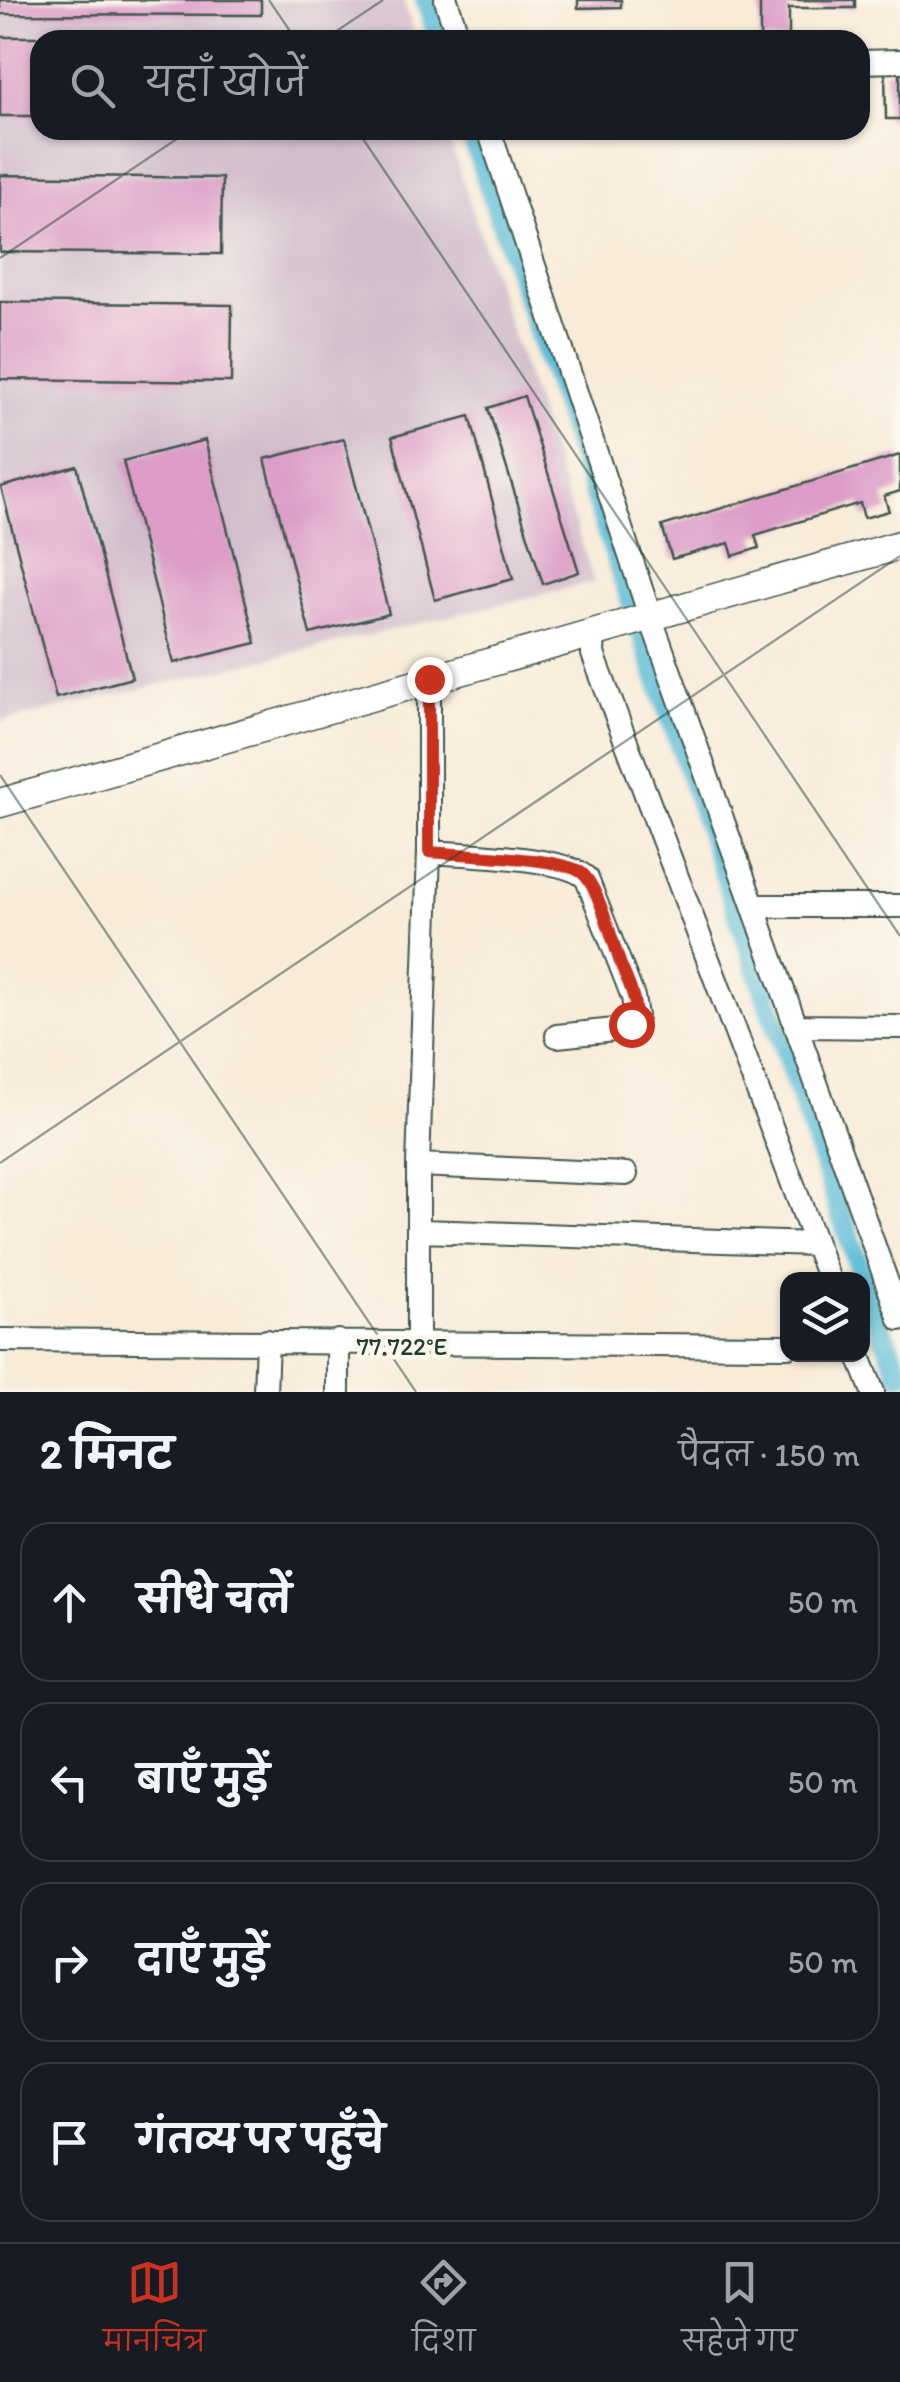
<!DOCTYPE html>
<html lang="hi">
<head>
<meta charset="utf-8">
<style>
  :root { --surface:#171b24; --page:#242831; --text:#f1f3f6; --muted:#9ea1a6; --line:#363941; --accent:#c8321e }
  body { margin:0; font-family:Itim,"Playpen Sans Deva",sans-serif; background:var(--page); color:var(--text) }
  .controls { position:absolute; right:30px; bottom:30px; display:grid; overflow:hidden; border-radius:20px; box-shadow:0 2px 8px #0004 }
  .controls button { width:90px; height:90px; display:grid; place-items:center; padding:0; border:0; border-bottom:2px solid var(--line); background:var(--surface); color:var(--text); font:50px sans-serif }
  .stop { position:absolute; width:30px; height:30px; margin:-22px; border:8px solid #c8321e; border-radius:50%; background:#fff }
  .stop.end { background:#c8321e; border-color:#fff; box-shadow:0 2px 10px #0008 }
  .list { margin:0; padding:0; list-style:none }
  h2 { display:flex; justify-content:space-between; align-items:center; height:130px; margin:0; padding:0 40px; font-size:42px }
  h2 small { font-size:32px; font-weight:400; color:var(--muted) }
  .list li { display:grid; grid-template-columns:65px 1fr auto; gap:30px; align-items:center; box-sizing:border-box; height:160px; margin:0 20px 20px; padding:0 20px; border:2px solid var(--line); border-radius:30px }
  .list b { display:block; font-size:38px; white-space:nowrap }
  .list em { font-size:32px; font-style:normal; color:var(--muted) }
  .icon { flex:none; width:55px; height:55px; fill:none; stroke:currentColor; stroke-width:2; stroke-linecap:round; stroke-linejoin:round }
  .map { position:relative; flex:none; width:900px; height:1392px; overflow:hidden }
  .search { position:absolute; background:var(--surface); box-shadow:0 2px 8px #0004; left:30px; right:30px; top:30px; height:110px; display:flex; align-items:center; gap:25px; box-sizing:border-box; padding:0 35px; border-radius:30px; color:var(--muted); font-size:38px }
  .sheet { height:850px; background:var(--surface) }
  nav { display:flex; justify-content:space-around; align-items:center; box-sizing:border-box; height:140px; border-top:2px solid var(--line); background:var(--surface); font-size:28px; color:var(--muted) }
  nav a { display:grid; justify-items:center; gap:5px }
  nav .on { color:var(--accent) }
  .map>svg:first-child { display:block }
</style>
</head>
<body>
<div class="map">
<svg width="900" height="1392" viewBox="0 0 900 1392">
  <rect width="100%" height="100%" fill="#fbf7ec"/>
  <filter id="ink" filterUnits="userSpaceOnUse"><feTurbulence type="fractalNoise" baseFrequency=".01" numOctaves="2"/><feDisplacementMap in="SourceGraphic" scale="20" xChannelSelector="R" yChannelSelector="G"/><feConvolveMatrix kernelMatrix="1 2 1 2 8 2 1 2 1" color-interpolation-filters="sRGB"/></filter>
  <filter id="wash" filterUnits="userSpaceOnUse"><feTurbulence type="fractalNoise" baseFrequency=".0048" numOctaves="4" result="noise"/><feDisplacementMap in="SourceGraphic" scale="40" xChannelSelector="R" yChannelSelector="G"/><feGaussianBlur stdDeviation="2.25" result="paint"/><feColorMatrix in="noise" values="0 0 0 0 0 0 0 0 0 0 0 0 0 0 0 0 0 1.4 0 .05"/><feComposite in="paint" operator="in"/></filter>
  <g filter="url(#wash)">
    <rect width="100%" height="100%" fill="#f8ebd8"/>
    <path fill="#d1bdcc" d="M0,0H403L417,40H40V130H446L594,582L0,722Z"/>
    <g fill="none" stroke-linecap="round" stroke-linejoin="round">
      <path stroke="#59bbd7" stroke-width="22" d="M426,0L440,40
        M470,130L876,1316L900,1374"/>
    </g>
    <g id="blocks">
      <path fill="#dc9cc7" d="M0,0H261V15L0,14Z
        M578,0H621V7L578,8Z
        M760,0H855V8H789V40H760Z
        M0,37H40V116H0Z
        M900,70V119H886L885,71Z
        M0,175L222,178L221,254L0,252Z
        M0,302L232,305L231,382L0,379Z
        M524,396L579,572L543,584L488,408Z
        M470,416L513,579L435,600L392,437Z
        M344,439L389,614L310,634L265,459Z
        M205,440L256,643L174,663L123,461Z
        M900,455V491L884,496L889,511L864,518L860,503L755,535L759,548L733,556L729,543L672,559L662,526Z
        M77,466L132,678L56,698L1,487Z"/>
    </g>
  </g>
  <g filter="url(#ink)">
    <use href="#blocks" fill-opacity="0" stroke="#40574d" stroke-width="2.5"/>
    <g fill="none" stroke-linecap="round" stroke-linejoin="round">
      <g stroke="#40574d" stroke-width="26">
        <path id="minor" d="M446,0L459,40
          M860,62L900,61
          M489,130L650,616L900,1319
          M594,631L593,654L829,1280
          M429,852C463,855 567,856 587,879L633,997L636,1017L624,1029L557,1036
          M754,906H900
          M795,1026L900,1027
          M418,1165L626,1174
          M421,1231L815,1244
          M0,1340L788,1346
          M418,1342V1165L429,852V679
          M858,1354L873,1392
          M265,1392L267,1341
          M338,1392V1341"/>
      </g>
      <g stroke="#40574d" stroke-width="31">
        <path id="tertiary" d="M0,803L900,545"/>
      </g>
      <use href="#minor" stroke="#fff" stroke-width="22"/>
      <use href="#tertiary" stroke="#fff" stroke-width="28"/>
    </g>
  </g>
  <g fill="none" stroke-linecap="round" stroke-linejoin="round" filter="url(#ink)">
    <path stroke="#c8321e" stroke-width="12" d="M429,679V852C459,855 562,857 582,873C599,887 613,944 621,965C628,983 642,1007 631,1024"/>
  </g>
  <path fill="none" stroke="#1f3d34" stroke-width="2.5" stroke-opacity="0.45" d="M269,0L296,40M323,40L383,0M357,130L900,936M0,258L190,130M0,775L416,1392M0,1163L900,556"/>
  <g font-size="25" text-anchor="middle" fill="#1f3d34" stroke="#fbf7ec" stroke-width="9" stroke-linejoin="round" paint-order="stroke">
    <text x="402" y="1355">77.722°E</text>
  </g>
</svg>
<div class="controls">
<button><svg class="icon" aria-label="layers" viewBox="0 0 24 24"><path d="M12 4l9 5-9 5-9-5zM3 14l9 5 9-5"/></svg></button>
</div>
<div class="stop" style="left:631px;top:1024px"></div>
<div class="stop end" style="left:429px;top:679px"></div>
<div class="search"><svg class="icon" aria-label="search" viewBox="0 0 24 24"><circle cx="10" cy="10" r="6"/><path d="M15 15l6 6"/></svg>यहाँ खोजें</div>
</div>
<section class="sheet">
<h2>2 मिनट<small>पैदल · 150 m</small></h2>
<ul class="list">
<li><svg class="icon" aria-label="ahead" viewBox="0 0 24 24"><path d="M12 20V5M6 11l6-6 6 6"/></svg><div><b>सीधे चलें</b></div><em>50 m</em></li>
<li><svg class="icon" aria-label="left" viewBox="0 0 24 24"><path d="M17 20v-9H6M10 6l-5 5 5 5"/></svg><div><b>बाएँ मुड़ें</b></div><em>50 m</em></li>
<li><svg class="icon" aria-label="right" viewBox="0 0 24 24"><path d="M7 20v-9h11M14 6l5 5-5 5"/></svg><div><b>दाएँ मुड़ें</b></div><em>50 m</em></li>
<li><svg class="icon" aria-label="arrive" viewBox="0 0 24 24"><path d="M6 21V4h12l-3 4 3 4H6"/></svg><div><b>गंतव्य पर पहुँचे</b></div></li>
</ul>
</section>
<nav>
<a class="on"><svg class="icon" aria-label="map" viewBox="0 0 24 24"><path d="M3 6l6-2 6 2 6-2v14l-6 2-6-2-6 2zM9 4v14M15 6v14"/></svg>मानचित्र</a>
<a><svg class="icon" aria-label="directions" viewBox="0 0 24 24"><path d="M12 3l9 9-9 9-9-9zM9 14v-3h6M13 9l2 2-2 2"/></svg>दिशा</a>
<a><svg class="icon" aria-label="saved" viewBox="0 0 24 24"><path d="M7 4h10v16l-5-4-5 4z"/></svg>सहेजे गए</a>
</nav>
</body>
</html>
